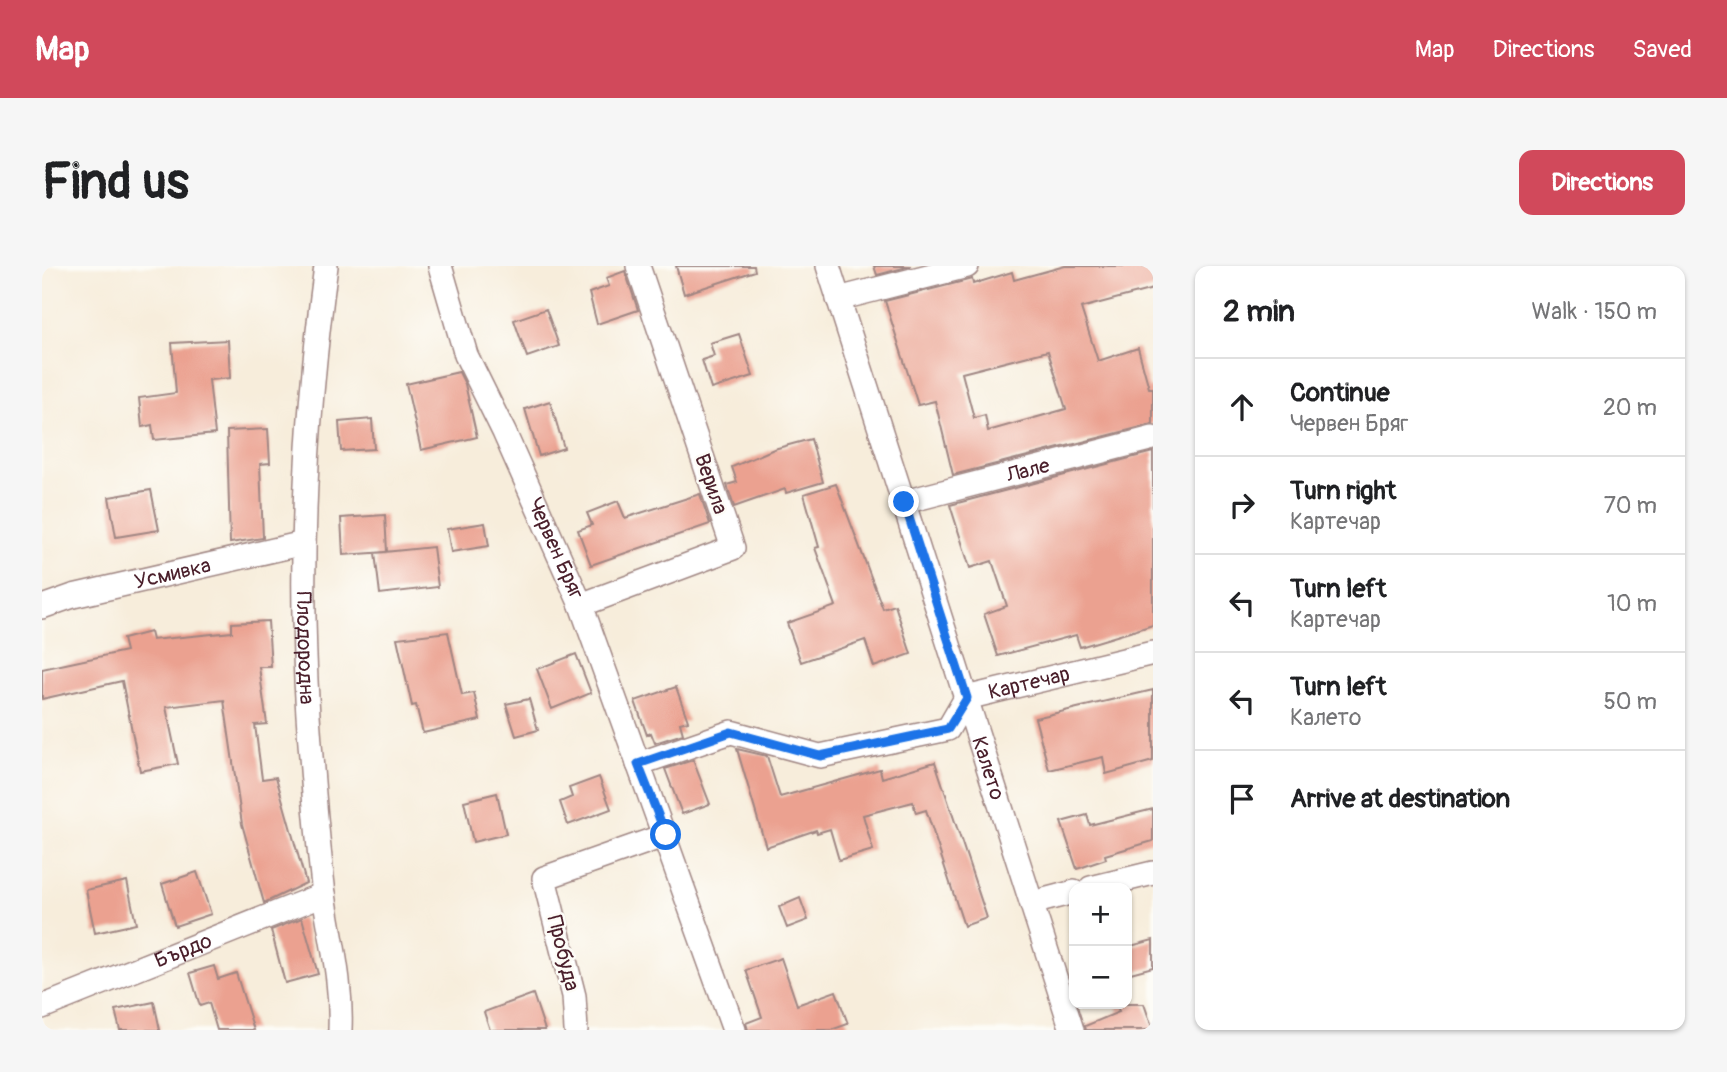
<!DOCTYPE html>
<html lang="en">
<head>
<meta charset="utf-8">
<style>
  :root { --surface:#fff; --page:#f6f6f6; --text:#202124; --muted:#757577; --line:#e0e0e0; --accent:#d1495b }
  body { margin:0; font-family:Pangolin,sans-serif; background:var(--page); color:var(--text) }
  .controls { position:absolute; right:21px; bottom:21px; display:grid; overflow:hidden; border-radius:14px; box-shadow:0 2px 5px #0004 }
  .controls button { width:63px; height:63px; display:grid; place-items:center; padding:0; border:0; border-bottom:2px solid var(--line); background:var(--surface); color:var(--text); font:35px sans-serif }
  .stop { position:absolute; width:21px; height:21px; margin:-16px; border:5px solid #1a73e8; border-radius:50%; background:#fff }
  .stop.end { background:#1a73e8; border-color:#fff; box-shadow:0 2px 7px #0008 }
  .list { margin:0; padding:0; list-style:none }
  h2 { display:flex; justify-content:space-between; align-items:center; height:91px; margin:0; padding:0 28px; font-size:30px }
  h2 small { font-size:23px; font-weight:400; color:var(--muted) }
  .list li { display:grid; grid-template-columns:46px 1fr auto; gap:21px; align-items:center; box-sizing:border-box; height:98px; padding:0 28px; border-top:2px solid var(--line) }
  .list b { display:block; font-size:26px; white-space:nowrap }
  .list p { margin:0; font-size:23px; white-space:nowrap; color:var(--muted) }
  .list em { font-size:23px; font-style:normal; color:var(--muted) }
  .icon { flex:none; width:38px; height:38px; fill:none; stroke:currentColor; stroke-width:2; stroke-linecap:round; stroke-linejoin:round }
  .map { position:relative; flex:none; width:1111px; height:764px; overflow:hidden; border-radius:14px }
  header { display:flex; align-items:center; gap:42px; box-sizing:border-box; height:98px; padding:0 35px; background:var(--accent); color:#fff }
  header strong { font-size:33px }
  nav { display:flex; gap:38px; margin-inline-start:auto; font-size:24px }
  .intro { display:flex; align-items:center; justify-content:space-between; box-sizing:border-box; height:168px; padding:0 42px }
  h1 { margin:0; font-size:49px }
  .button { padding:18px 32px; border-radius:14px; background:var(--accent); color:#fff; font-size:24px; font-weight:700 }
  main { display:flex; gap:42px; padding:0 42px }
  aside { flex:1; background:var(--surface); border-radius:14px; box-shadow:0 2px 5px #0004 }
  .map>svg:first-child { display:block }
</style>
</head>
<body>
<header>
<strong>Map</strong>
<nav><a>Map</a><a>Directions</a><a>Saved</a></nav>
</header>
<div class="intro"><h1>Find us</h1><a class="button">Directions</a></div>
<main>
<div class="map">
<svg width="1111" height="764" viewBox="0 0 1111 764">
  <rect width="100%" height="100%" fill="#fdfcf7"/>
  <filter id="ink" filterUnits="userSpaceOnUse"><feTurbulence type="fractalNoise" baseFrequency=".0143" numOctaves="2"/><feDisplacementMap in="SourceGraphic" scale="14" xChannelSelector="R" yChannelSelector="G"/><feConvolveMatrix kernelMatrix="1 2 1 2 8 2 1 2 1" color-interpolation-filters="sRGB"/></filter>
  <filter id="wash" filterUnits="userSpaceOnUse"><feTurbulence type="fractalNoise" baseFrequency=".00686" numOctaves="4" result="noise"/><feDisplacementMap in="SourceGraphic" scale="28" xChannelSelector="R" yChannelSelector="G"/><feGaussianBlur stdDeviation="1.57" result="paint"/><feColorMatrix in="noise" values="0 0 0 0 0 0 0 0 0 0 0 0 0 0 0 0 0 1.4 0 .05"/><feComposite in="paint" operator="in"/></filter>
  <g filter="url(#wash)">
    <rect width="100%" height="100%" fill="#f7eddb"/>
    <g id="blocks">
      <path fill="#eba190" fill-rule="evenodd" d="M634,0H712L713,5L642,28Z
        M832,0H869L835,9Z
        M1023,0H1111V23L1039,42L1056,95L1096,82L1107,122H1111V158L911,209L893,135L876,139L843,35L930,13L931,18L970,6L972,14ZM1006,85L1024,143L946,165L943,149L932,152L920,107Z
        M583,5L596,44L555,58L547,27L567,20L564,12Z
        M504,43L517,80L485,91L472,54Z
        M697,68L711,110L669,123L660,94L672,90L668,77Z
        M186,74L188,112L167,114L173,168L112,174L110,159L100,161L97,132L134,127L130,77Z
        M417,106L423,118L435,171L379,184L364,118Z
        M508,135L522,182L497,190L483,143Z
        M330,153L332,183L299,185L297,156Z
        M226,163L228,197L218,198L221,272L188,277L185,165Z
        M769,173L781,216L744,227L743,223L692,241L685,219L695,216L690,201L732,183Z
        M1111,186V359L1038,381L1034,369L956,390L942,348L965,340L950,295L928,302L908,239Z
        M794,218L841,343L853,339L869,388L832,401L823,374L759,396L745,357L794,340L773,282L777,281L762,228Z
        M109,224L117,264L74,271L67,231Z
        M658,228L668,258L549,299L536,264L550,259L545,247L576,235L583,252Z
        M343,249L345,286L301,289L299,252Z
        M443,257L447,280L409,286L405,263Z
        M391,281L396,321L338,328L333,287Z
        M226,355L229,401H217L225,458L213,459L220,513L234,511L264,617L222,637L200,558L182,434L124,441L136,498L98,505L80,415L0,433V403L84,385L81,373L108,366L110,374L190,366V357Z
        M406,366L420,429L432,427L438,454L381,467L374,439L370,440L355,372Z
        M534,388L549,427L510,443L495,403Z
        M634,421L646,455L638,457L641,468L613,477L609,467L605,469L593,435Z
        M1111,424V495L1064,508L1061,491L1007,504L993,452Z
        M487,433L496,464L474,470L464,438Z
        M695,483L725,490L738,531L838,503L840,512L893,496L945,652L922,660L884,544L874,547L871,536L821,549L831,584L797,594L788,563L775,567L774,564L724,581Z
        M651,494L668,538L640,548L623,503Z
        M557,511L569,543L526,559L518,536L530,531L527,522Z
        M455,527L464,568L431,576L422,535Z
        M1111,543V575L1063,589L1064,593L1035,603L1019,556L1045,549L1048,559Z
        M155,606L169,648L133,660L120,618Z
        M85,615L94,658L53,667L44,624Z
        M758,632L766,654L745,662L737,641Z
        M260,652L276,708L243,717L229,664Z
        M1111,674V701L1085,708V681Z
        M739,692L755,739L794,725L806,758L789,764H706L704,757L720,751L704,704Z
        M172,700L176,713L194,707L212,764H175L167,737L158,740L148,707Z
        M491,728L503,764H448L442,746Z
        M112,736L118,764H78L73,744Z
        M1074,738H1102L1111,764H1044L1043,760L1077,746Z"/>
    </g>
  </g>
  <g filter="url(#ink)">
    <use href="#blocks" fill-opacity="0" stroke="#a08683" stroke-width="2"/>
    <g fill="none" stroke-linecap="round" stroke-linejoin="round">
      <g stroke="#a08683" stroke-width="26">
        <g id="minor">
          <path id="s1" d="M284,0C264,148 256,299 266,449C270,508 275,569 282,628C289,676 300,714 298,764"/>
          <path id="s2" d="M398,0L424,89L462,166L539,339L692,764"/>
          <path id="s3" d="M786,0L1030,764"/>
          <path d="M796,33L925,0"/>
          <path id="s4" d="M862,236L1111,172"/>
          <path d="M539,339L691,282L596,0"/>
          <path id="s5" d="M0,341L31,330L262,277"/>
          <path id="s6" d="M596,498L689,466L778,490L906,463L924,432L1111,387"/>
          <path d="M1049,622L1111,607"/>
          <path d="M990,637L1032,626"/>
          <path id="s7" d="M0,741L282,628"/>
          <path d="M534,764L532,730L502,612L624,569"/>
        </g>
      </g>
      <use href="#minor" stroke="#fff" stroke-width="23"/>
    </g>
  </g>
  <g fill="none" stroke-linecap="round" stroke-linejoin="round" filter="url(#ink)">
    <path stroke="#1a73e8" stroke-width="9" d="M624,569L596,498L689,466L778,490L906,463L925,432L862,236"/>
  </g>
  <g text-anchor="middle" dominant-baseline="central" stroke-width="5" stroke-linejoin="round" paint-order="stroke">
    <g font-size="21" fill="#4a1f2b" stroke="#fdfcf7">
      <text stroke="none"><textPath href="#s4" startOffset="128">Лале</textPath></text>
      <text transform="translate(669 218) rotate(71)">Верила</text>
      <text stroke="none"><textPath href="#s2" startOffset="306">Червен Бряг</textPath></text>
      <text stroke="none"><textPath href="#s5" startOffset="135">Усмивка</textPath></text>
      <text stroke="none"><textPath href="#s1" startOffset="383">Плодородна</textPath></text>
      <text stroke="none"><textPath href="#s6" startOffset="422">Картечар</textPath></text>
      <text stroke="none"><textPath href="#s3" startOffset="527">Калето</textPath></text>
      <text stroke="none"><textPath href="#s7" startOffset="152">Бърдо</textPath></text>
      <text transform="translate(521 687) rotate(76)">Пробуда</text>
    </g>
  </g>
</svg>
<div class="controls">
<button>+</button>
<button>−</button>
</div>
<div class="stop" style="left:624px;top:569px"></div>
<div class="stop end" style="left:862px;top:236px"></div>
</div>
<aside>
<h2>2 min<small>Walk · 150 m</small></h2>
<ul class="list">
<li><svg class="icon" aria-label="ahead" viewBox="0 0 24 24"><path d="M12 20V5M6 11l6-6 6 6"/></svg><div><b>Continue</b><p>Червен Бряг</p></div><em>20 m</em></li>
<li><svg class="icon" aria-label="right" viewBox="0 0 24 24"><path d="M7 20v-9h11M14 6l5 5-5 5"/></svg><div><b>Turn right</b><p>Картечар</p></div><em>70 m</em></li>
<li><svg class="icon" aria-label="left" viewBox="0 0 24 24"><path d="M17 20v-9H6M10 6l-5 5 5 5"/></svg><div><b>Turn left</b><p>Картечар</p></div><em>10 m</em></li>
<li><svg class="icon" aria-label="left" viewBox="0 0 24 24"><path d="M17 20v-9H6M10 6l-5 5 5 5"/></svg><div><b>Turn left</b><p>Калето</p></div><em>50 m</em></li>
<li><svg class="icon" aria-label="arrive" viewBox="0 0 24 24"><path d="M6 21V4h12l-3 4 3 4H6"/></svg><div><b>Arrive at destination</b></div></li>
</ul>
</aside>
</main>
</body>
</html>
